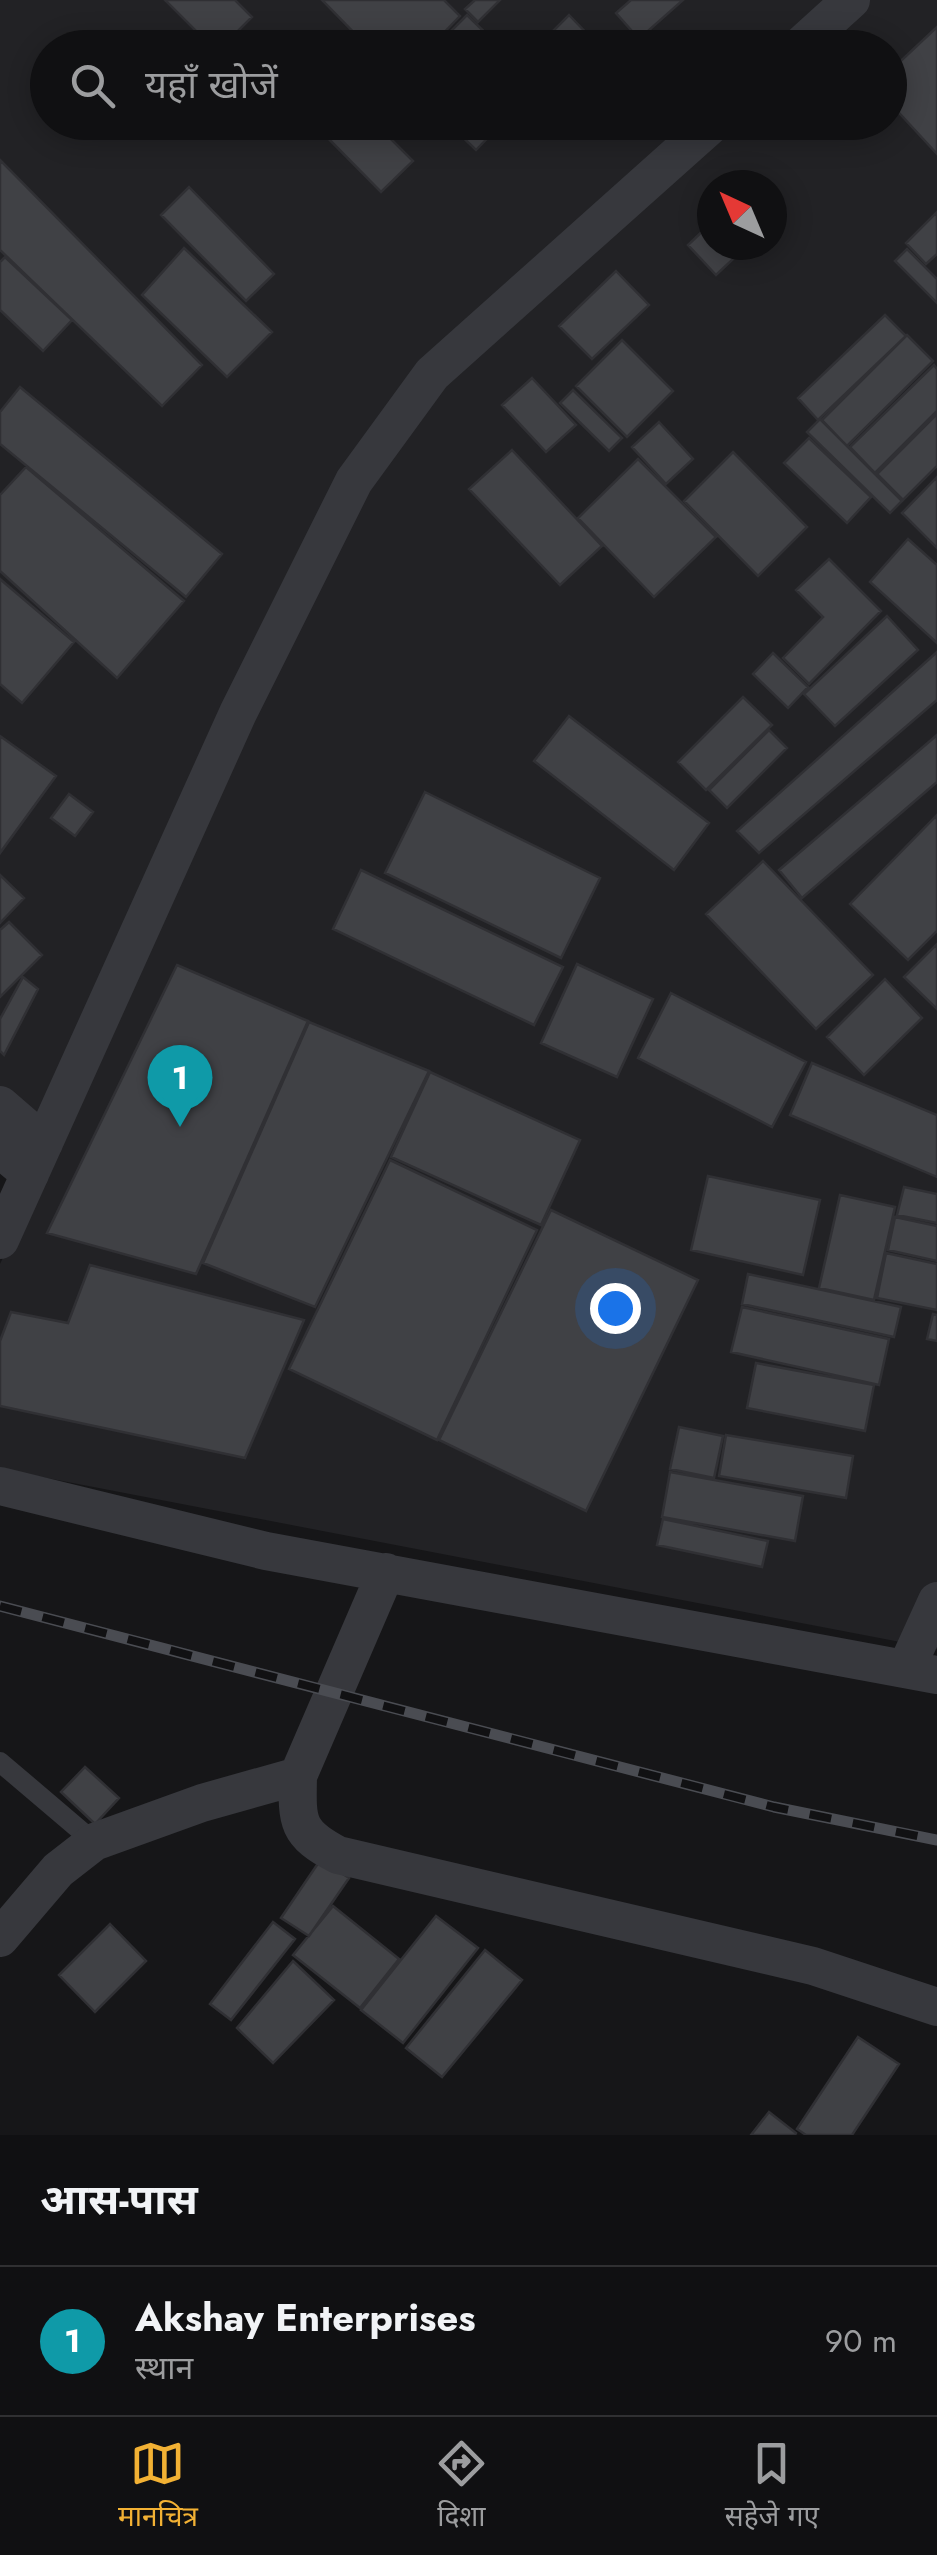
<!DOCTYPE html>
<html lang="hi">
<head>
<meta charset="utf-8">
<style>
  :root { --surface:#101012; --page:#1e1e20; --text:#f1f3f6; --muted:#9c9d9f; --line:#303032; --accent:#f2b134 }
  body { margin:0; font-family:Jost,"Noto Sans Devanagari",sans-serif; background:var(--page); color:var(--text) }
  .compass { position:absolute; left:697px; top:170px; width:90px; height:90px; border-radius:50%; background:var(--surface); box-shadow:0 5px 25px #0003; rotate:316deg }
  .you { position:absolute; left:615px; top:1308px; width:35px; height:35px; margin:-25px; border:8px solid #fff; border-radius:50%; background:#1a73e8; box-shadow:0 0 0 15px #1a73e833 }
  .badge { display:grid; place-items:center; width:65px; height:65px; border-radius:50%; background:var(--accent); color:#fff; font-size:32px; font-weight:700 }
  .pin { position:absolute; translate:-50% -82px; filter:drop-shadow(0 2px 5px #0008) }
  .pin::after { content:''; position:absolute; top:52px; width:35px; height:30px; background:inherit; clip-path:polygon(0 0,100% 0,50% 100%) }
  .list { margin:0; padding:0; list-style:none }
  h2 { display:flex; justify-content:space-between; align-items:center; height:130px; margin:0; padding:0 40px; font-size:42px }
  h2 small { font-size:32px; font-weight:400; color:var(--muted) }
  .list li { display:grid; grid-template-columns:65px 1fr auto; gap:30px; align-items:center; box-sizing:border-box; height:150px; padding:0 40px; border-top:2px solid var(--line) }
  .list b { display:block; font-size:38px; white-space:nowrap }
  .list p { margin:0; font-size:32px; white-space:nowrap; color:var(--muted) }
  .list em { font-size:32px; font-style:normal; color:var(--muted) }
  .icon { flex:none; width:55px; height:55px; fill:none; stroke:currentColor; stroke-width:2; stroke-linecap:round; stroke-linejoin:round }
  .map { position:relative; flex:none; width:937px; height:2135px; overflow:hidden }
  .search { position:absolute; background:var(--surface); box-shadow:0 5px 25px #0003; left:30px; right:30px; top:30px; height:110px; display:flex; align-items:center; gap:25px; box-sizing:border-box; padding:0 35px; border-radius:55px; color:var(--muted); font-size:38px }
  .sheet { height:280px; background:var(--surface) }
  nav { display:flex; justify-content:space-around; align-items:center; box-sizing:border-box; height:140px; border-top:2px solid var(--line); background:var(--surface); font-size:28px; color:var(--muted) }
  nav a { display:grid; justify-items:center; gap:5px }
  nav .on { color:var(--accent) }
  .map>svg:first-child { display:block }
</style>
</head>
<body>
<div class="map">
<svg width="937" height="2135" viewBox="0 0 937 2135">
  <rect width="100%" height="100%" fill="#161618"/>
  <path fill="#222225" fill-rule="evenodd" d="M0,0H937V1649L0,1469V1264L55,1145L0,1092ZM48,48H890V122H48ZM712,185H772V245H712Z"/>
  <path fill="#404145" stroke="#303034" stroke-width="2.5" d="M165,0H235L252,17L221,48H213Z
    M322,0H444L460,16L429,48H369Z
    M475,0H500L478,22L465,9Z
    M631,0H683L639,39L616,13Z
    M467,15L501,48H434Z
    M569,15L601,48H550L543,41Z
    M937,27V154L890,103V71Z
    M285,32L300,48H269Z
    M312,122H374L413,161L381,192Z
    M447,122H503L476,150Z
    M0,160L202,365L162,406L0,250Z
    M189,187L274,274L246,301L161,215Z
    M937,212V254L926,264L906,243Z
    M712,222V245L747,246L716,275L688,245Z
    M184,248L272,332L227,377L142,295Z
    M907,249L937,279V303L895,261Z
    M5,257L72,320L43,351L0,310V262Z
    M616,271L649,305L592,359L559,326Z
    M885,315L906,336L818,420L798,398Z
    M907,335L933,361L847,446L822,420Z
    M622,340L673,391L627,437L576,386Z
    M934,365L937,369V411L875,473L850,447Z
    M532,378L576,425L546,452L502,405Z
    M20,387L222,554L186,597L0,444V412Z
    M573,390L622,438L609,451L560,403Z
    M937,414V466L903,500L877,474Z
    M820,419L902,501L890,513L807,432Z
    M659,422L693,459L666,484L632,447Z
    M809,438L871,497L847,523L784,463Z
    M512,450L602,546L560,585L469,489Z
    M733,452L807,527L758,576L684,501Z
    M638,459L716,537L654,597L578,518Z
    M26,467L184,601L117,678L0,571V495Z
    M937,477V548L902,513Z
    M908,539L937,565V643L870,582Z
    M829,559L881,611L809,684L783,658L823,617L796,590Z
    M0,579L74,642L22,703L0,684Z
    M887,616L918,650L835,726L804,694Z
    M937,652V700L759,853L737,831Z
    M773,653L808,687L788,708L753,674Z
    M743,697L772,725L706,790L678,762Z
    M569,716L709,823L674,870L534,761Z
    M769,730L787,748L727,808L709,790Z
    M937,735V782L802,898L779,870Z
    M0,736L56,776L0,853Z
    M425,792L600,878L561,958L385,873Z
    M69,794L93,812L75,836L51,818Z
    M937,815V931L908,960L850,904Z
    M763,861L873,975L816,1029L706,914Z
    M361,870L563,967L534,1025L333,929Z
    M0,875L24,898L0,923Z
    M9,922L42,955L0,997V930Z
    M937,944V1009L904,977Z
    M577,964L653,999L617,1077L541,1043Z
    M177,965L308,1021L196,1274L47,1233Z
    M23,977L38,989L4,1055L0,1051V1019Z
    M885,979L922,1018L864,1075L827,1037Z
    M671,993L806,1062L772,1127L638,1058Z
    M309,1022L429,1071L315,1307L203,1263Z
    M812,1063L937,1115V1177L790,1115Z
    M430,1072L580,1140L541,1225L391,1157Z
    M390,1160L537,1230L437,1440L289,1369Z
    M708,1176L820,1200L803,1275L691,1250Z
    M904,1187L937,1194V1223L897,1215Z
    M840,1195L895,1207L874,1300L819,1288Z
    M551,1210L698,1280L586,1511L439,1440Z
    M895,1217L937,1226V1261L888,1250Z
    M886,1253L937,1264V1310L877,1298Z
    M90,1265L304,1320L245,1458L0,1406V1341L11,1312L68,1323Z
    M748,1274L901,1307L894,1337L742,1304Z
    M742,1307L889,1339L879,1385L731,1352Z
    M933,1314L937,1315V1341L927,1339Z
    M756,1363L874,1385L865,1431L747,1408Z
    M679,1427L723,1436L714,1478L670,1469Z
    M726,1435L853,1456L846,1498L719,1476Z
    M670,1472L803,1496L795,1541L662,1517Z
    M663,1519L768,1541L762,1567L657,1545Z
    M85,1767L119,1798L95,1824L61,1792Z
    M321,1859L349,1878L309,1936L281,1918Z
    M333,1906L399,1959L360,2008L293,1955Z
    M436,1916L478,1948L403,2043L361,2010Z
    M273,1922L295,1939L231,2020L210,2004Z
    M110,1924L146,1961L95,2012L59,1975Z
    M485,1950L522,1980L442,2077L406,2048Z
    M293,1961L334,2000L273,2063L237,2028Z
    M858,2037L899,2064L852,2135H806L797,2129Z
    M769,2112L796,2133L795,2135H751Z"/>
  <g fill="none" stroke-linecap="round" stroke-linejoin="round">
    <path stroke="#37383d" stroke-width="20" d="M0,1762L94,1842"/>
    <path stroke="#37383d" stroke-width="38" d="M798,48L851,0
      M0,1105L44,1143
      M0,1149L30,1174
      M0,1240L238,713L354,481L432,374L714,122
      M0,1486L266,1551L937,1675
      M386,1572L298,1776C297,1822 296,1833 338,1855L813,1966L937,2007
      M906,1669L937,1601
      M0,1938L58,1870L94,1842L202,1803L298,1776"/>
    <g stroke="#4a4c52" stroke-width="11">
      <path id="rail" d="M0,1606L774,1807L937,1840"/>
    </g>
    <use href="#rail" stroke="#111113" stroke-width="8" stroke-dasharray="22" stroke-linecap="butt"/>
  </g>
</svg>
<svg class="compass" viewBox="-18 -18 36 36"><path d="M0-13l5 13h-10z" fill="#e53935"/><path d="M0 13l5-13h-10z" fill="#9c9d9f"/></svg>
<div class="you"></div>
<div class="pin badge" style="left:180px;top:1127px;background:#0f9aa8">1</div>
<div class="search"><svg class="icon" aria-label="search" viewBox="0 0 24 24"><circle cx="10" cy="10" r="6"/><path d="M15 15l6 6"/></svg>यहाँ खोजें</div>
</div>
<section class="sheet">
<h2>आस-पास<small></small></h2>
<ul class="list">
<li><span class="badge" style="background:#0f9aa8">1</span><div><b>Akshay Enterprises</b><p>स्थान</p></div><em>90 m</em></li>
</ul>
</section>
<nav>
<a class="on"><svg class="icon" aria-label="map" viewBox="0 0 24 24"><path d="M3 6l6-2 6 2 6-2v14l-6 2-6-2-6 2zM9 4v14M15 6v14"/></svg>मानचित्र</a>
<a><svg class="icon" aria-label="directions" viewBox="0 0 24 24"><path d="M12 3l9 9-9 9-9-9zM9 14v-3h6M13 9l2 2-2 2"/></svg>दिशा</a>
<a><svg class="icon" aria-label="saved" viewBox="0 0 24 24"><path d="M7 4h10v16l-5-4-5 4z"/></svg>सहेजे गए</a>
</nav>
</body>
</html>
